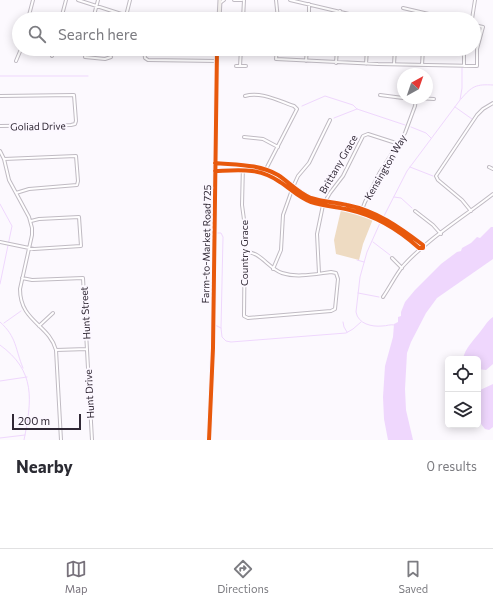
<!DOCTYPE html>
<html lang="en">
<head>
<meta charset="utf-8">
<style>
  :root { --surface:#fff; --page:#f7f7f7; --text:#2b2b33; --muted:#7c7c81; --line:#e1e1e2; --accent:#77717b }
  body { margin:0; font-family:Commissioner,sans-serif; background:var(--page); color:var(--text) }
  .controls { position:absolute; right:12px; bottom:12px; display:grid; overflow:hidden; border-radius:6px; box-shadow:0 2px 10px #0003 }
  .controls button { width:36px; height:36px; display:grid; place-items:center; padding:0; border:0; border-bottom:1px solid var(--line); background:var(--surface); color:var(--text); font:20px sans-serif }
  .compass { position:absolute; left:397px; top:68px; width:36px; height:36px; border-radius:50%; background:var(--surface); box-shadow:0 2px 10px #0003; rotate:40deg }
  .scale { position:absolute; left:12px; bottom:10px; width:69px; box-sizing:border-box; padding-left:4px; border:2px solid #302835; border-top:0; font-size:11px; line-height:14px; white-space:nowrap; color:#302835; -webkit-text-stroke:3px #fcf8ff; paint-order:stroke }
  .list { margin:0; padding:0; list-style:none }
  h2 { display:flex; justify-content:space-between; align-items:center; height:52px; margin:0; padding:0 16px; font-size:17px }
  h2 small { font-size:13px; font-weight:400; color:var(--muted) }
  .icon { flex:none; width:22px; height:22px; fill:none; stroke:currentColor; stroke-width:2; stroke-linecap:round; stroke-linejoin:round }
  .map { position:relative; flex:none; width:493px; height:440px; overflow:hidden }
  .search { position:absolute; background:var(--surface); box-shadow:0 2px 10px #0003; left:12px; right:12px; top:12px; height:44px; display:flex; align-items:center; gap:10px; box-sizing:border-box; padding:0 14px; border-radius:22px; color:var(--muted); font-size:15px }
  .sheet { height:108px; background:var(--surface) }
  nav { display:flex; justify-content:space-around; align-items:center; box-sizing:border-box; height:56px; border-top:1px solid var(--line); background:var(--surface); font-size:11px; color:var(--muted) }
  nav a { display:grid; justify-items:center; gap:2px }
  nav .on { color:var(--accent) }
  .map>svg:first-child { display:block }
</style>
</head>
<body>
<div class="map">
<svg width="493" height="440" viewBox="0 0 493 440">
  <rect width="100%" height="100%" fill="#fcf9fe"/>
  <path fill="#eedbc2" d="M341,210L353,212L373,219L363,244L359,260L336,254L334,240Z"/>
  <path fill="#efd7fd" d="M491,227H493V259L437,298L426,313L411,342L407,353L405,389L406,410L413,440H388L384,419L383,397L385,366L393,337L394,324L398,322V317L401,316V312L405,302L415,290L441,264L457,252L461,251L462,248L471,243L477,237L480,238Z
    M493,317V364L486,370L478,369V359H463C465,348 474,340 480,332C485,326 487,321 493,317Z
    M493,384V427L489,430L485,429L481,424L478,422V391Z"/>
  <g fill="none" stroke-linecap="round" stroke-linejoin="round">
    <path stroke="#efd7fd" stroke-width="1" d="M0,76H88
      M461,99C472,86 476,84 493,85
      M302,106L325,96L353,105L357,109L405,125
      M455,107L472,119
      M334,118L357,109
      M411,127L426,133L431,138
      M410,167L433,176
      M394,197L401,198L412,208
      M0,204L12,226L0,284
      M384,216L407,171L460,100L462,88V68
      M380,223L367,252L360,277L356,312C358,324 372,327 382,326C387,326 390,324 395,325
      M209,226L210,231L212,233
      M217,233H221L223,237L221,328L222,337L226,341L231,342L346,333L353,329L361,322
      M373,242L390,255
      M357,260L364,262
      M358,293L379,297
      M0,322C17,337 15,349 23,368
      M343,322L344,327L347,332
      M4,323L21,311
      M215,325L221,328
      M0,345C36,371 32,400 24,440
      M0,381L27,377
      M0,438L25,435"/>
    <g stroke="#c0bbc3" stroke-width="4">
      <path id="street" d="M78,0L137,19
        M234,0H242
        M276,0L278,19
        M290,0L370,19
        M220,3L224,0
        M403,8L450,19
        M126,16L130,0
        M28,19L33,0
        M61,19L66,0
        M93,19L98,0
        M243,19L244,0
        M309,19V4
        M339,19L340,11
        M472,19L475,0
        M86,49L85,57L105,59L111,57
        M144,49L145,58L148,60L217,61
        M277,49L276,59L378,64L477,66V49L483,27L474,25
        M52,56L54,49
        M16,61L21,49
        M306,61L307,49
        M336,63L337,49
        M366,64L367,49
        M394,64L395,49
        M422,65L423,49
        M236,66H246
        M240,66L241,49
        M464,66V49
        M380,95L403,98
        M0,96L74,95L76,121L75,124L71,125L0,126
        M245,96C260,91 279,101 294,106L297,109L264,173
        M417,98L434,99
        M244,137L263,139L278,147
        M0,151L4,159L9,180L29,217L32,228V235L20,289C20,322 49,324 56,350L61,440
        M4,159L76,156L78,181L77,185L29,189L16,193
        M243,165L242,205L245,227L244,316L248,318L331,311L335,309L338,279L336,273L331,272C315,274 297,278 282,273C268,268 260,251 245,252
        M489,167L493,169
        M215,171C239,170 259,167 280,182C291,189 299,198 311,202C324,206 337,207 350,210C377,216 399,230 419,248H423V245C399,227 377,211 348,205C336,202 323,202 312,198C298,192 288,181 276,174C257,164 237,165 216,163
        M415,211L433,225L441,234
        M471,211L462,200L438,180L436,176L477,115L483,109L493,103
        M361,212L365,202L380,172L405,133L415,106L416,98
        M0,242L34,249L81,246L79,217L39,219L31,221
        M392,258L402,268
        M273,269L281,250L283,215L293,187L298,176L309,163L330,120
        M319,273L317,234L323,205L330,193L343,176L363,136L368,134L399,144
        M22,278L32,280L83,278L92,440
        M383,297C390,287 395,276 403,266C426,240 465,216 493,194
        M39,326L53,313
        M56,350L87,349"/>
    </g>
    <g stroke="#c0bbc3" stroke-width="5">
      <path id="secondary" d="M219,19L220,0
        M209,440L213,348L217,49"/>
    </g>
    <use href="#street" stroke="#fffeff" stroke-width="2"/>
    <use href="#secondary" stroke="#f3f0ee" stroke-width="3"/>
    <g stroke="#fcf8ff" stroke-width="6">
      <path id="cycleway" d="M215,171C239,170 259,167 280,182C291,189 299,198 311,202C324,206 337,207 350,210C377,216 399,230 419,248H423V245C399,227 377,211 347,205C335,202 323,202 311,198C298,193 289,182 278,175C259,164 237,165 215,163
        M209,440L213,348L217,49"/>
    </g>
    <use href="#cycleway" stroke="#e8590c" stroke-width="4"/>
  </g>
  <g text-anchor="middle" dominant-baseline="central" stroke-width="4" stroke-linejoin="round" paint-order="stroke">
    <g font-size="10" fill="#302835" stroke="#fcf8ff">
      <text transform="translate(38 126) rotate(-1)">Goliad Drive</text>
      <text transform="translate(338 164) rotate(-60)">Brittany Grace</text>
      <text transform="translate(385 167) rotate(-60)">Kensington Way</text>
      <text transform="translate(206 244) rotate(-89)">Farm-to-Market Road 725</text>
      <text transform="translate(244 253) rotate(-90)">Country Grace</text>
      <text transform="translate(85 313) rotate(-93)">Hunt Street</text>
      <text transform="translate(89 394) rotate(-93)">Hunt Drive</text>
    </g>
  </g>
</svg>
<div class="controls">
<button><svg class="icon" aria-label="locate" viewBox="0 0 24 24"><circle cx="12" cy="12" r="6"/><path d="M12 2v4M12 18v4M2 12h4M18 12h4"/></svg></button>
<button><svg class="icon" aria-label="layers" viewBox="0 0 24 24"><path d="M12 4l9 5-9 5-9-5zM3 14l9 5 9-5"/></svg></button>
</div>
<svg class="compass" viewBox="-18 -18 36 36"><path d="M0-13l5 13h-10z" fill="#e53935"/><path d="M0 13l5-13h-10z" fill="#7c7c81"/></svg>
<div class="scale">200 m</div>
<div class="search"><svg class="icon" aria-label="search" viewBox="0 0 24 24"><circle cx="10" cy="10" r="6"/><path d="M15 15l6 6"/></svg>Search here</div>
</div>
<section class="sheet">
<h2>Nearby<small>0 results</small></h2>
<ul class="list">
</ul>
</section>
<nav>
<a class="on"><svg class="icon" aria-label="map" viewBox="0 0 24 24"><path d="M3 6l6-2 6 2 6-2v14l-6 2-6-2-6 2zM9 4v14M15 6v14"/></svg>Map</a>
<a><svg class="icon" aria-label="directions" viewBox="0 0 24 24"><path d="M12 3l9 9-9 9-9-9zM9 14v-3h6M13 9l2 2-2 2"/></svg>Directions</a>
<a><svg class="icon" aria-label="saved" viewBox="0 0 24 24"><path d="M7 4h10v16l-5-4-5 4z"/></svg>Saved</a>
</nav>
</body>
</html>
